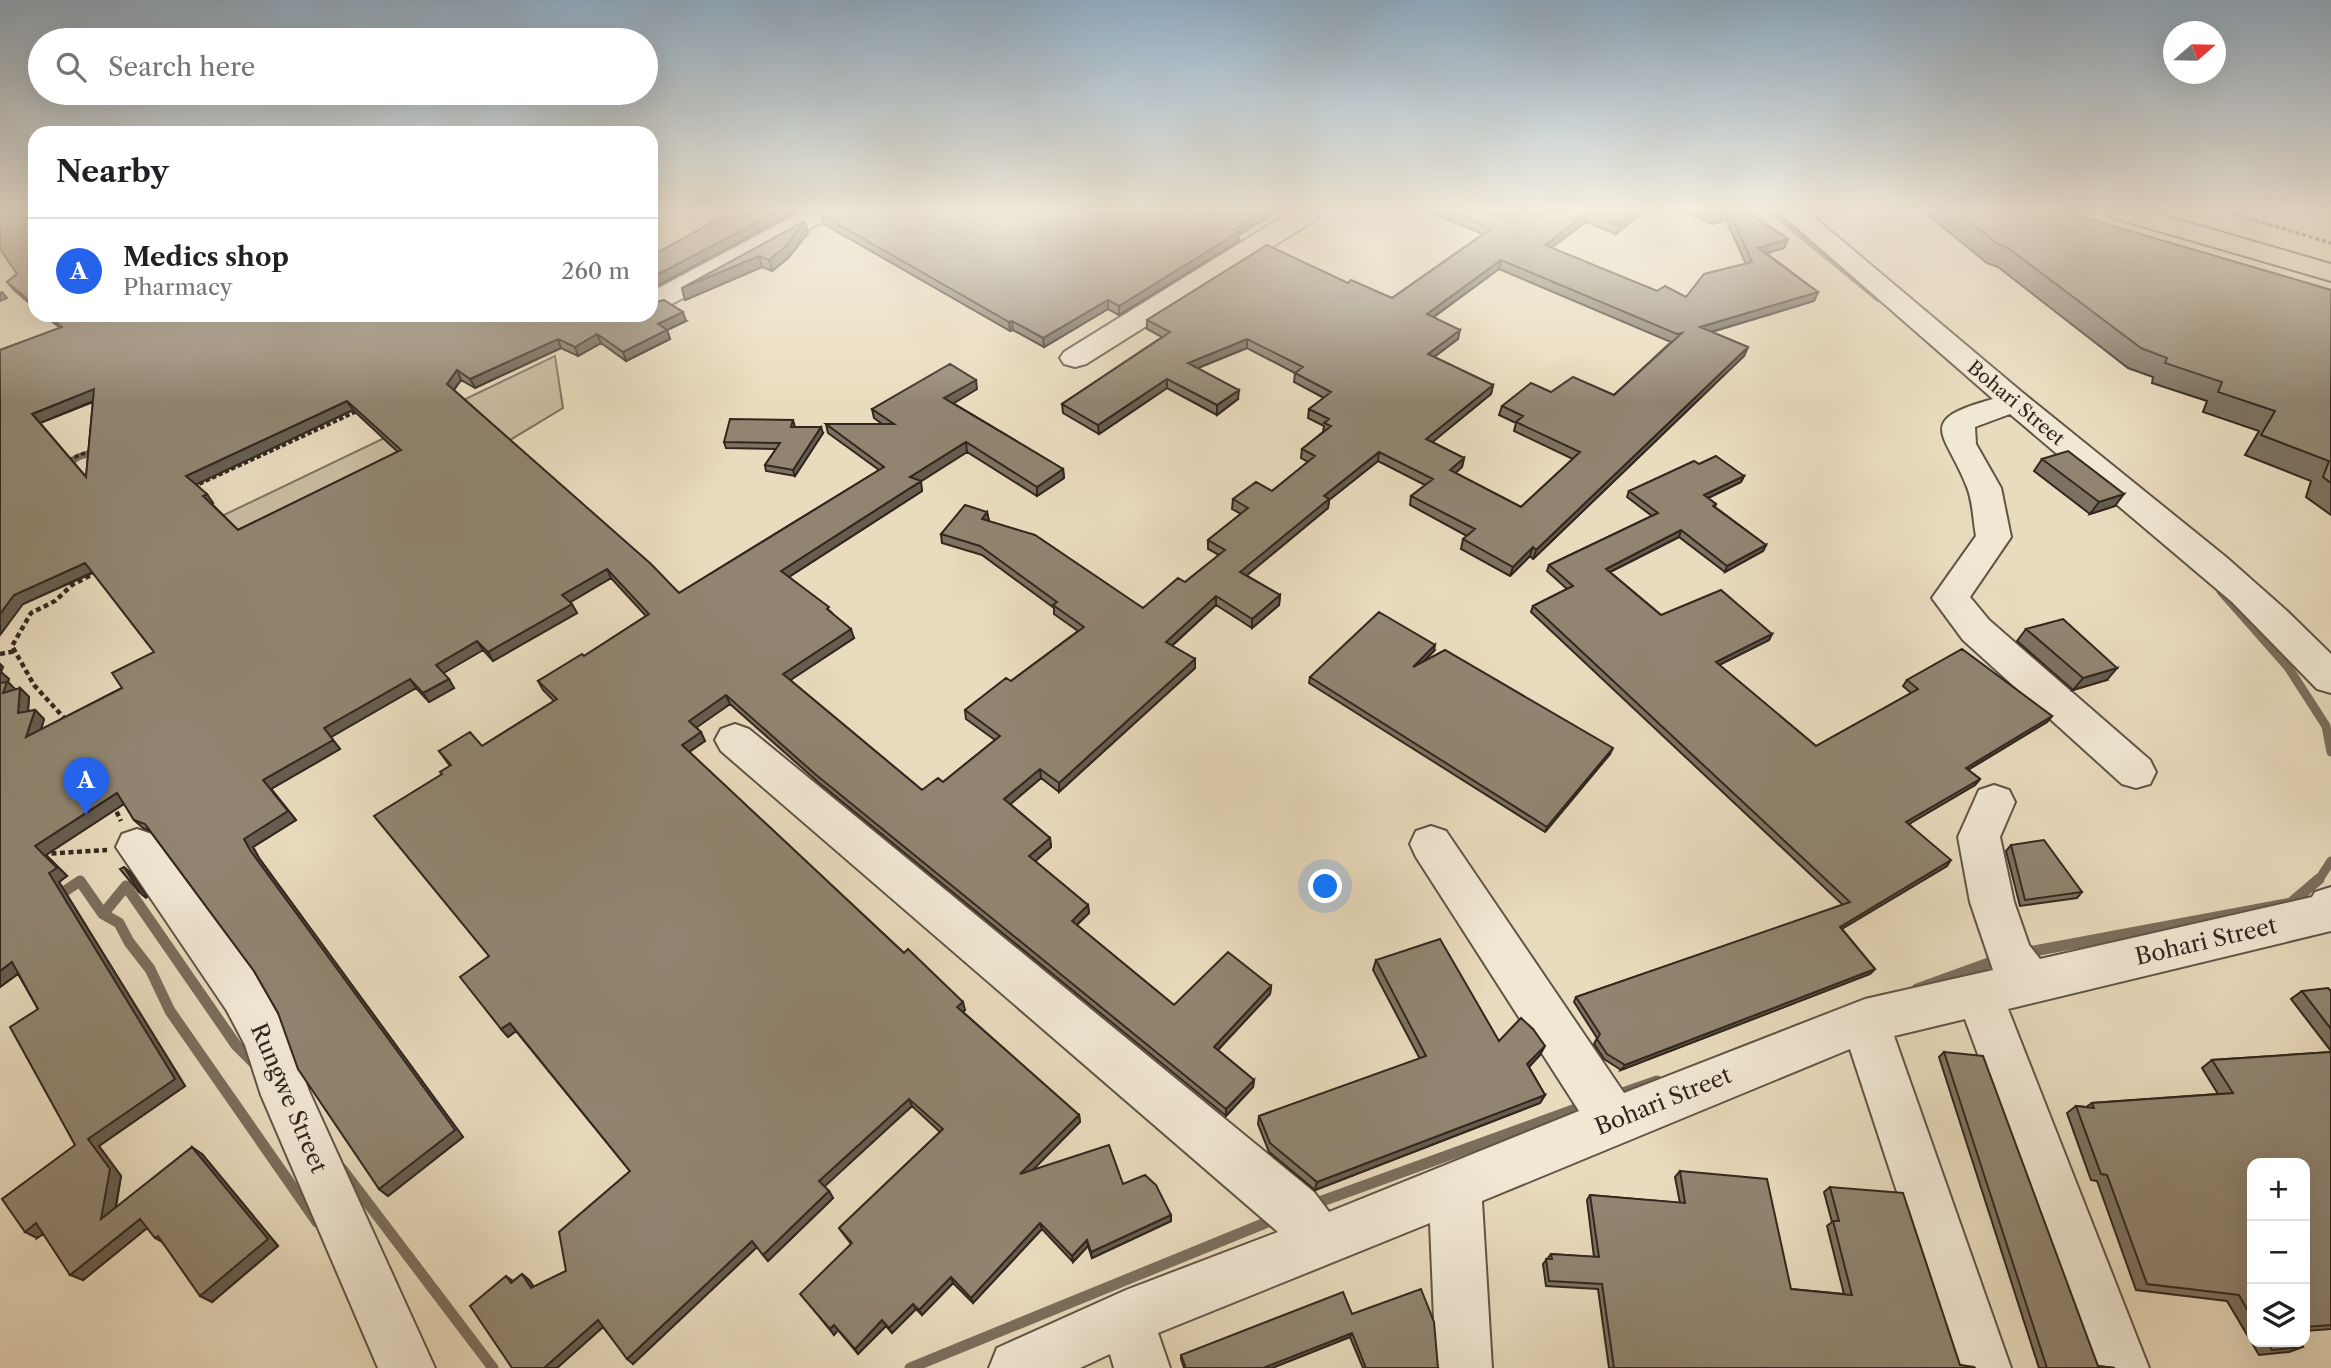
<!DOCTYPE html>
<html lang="en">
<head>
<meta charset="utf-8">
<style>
  :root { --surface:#fff; --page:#f2f2f2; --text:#202124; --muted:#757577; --line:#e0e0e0; --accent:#2563eb }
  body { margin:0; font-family:"Libre Caslon Text",serif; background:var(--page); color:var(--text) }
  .controls { position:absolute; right:21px; bottom:21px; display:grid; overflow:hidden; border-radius:14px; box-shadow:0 7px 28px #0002 }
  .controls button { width:63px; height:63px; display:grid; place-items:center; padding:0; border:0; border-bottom:2px solid var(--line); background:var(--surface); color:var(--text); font:35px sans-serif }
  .compass { position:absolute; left:2163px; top:21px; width:63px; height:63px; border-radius:50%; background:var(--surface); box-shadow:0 7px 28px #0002; rotate:70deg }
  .you { position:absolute; left:1326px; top:887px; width:24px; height:24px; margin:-18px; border:5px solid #fff; border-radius:50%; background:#1a73e8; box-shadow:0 0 0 10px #1a73e833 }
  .badge { display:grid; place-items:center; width:46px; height:46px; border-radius:50%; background:var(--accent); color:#fff; font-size:23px; font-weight:700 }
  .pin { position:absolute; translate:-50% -58px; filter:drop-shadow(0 2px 4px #0008) }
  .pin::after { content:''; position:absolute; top:37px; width:24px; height:21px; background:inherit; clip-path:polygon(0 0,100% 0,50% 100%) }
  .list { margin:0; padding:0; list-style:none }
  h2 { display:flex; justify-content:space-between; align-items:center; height:91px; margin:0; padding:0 28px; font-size:30px }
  h2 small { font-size:23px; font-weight:400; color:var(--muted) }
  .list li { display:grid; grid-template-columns:46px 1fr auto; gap:21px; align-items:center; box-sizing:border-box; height:105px; padding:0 28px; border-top:2px solid var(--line) }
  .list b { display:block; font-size:26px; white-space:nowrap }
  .list p { margin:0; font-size:23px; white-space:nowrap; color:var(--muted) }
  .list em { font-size:23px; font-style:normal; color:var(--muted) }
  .icon { flex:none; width:38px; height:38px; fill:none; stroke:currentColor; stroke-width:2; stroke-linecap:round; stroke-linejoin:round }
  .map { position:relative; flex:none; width:2331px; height:1368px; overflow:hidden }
  .search { position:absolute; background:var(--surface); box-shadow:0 7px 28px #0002; left:28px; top:28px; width:630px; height:77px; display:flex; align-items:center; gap:18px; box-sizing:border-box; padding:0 24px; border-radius:38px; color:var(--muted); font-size:26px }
  .panel { position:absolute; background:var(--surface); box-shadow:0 7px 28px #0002; left:28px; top:126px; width:630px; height:196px; border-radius:21px }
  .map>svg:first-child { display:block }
</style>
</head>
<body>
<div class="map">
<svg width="2331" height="1368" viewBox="0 0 2331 1368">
  <rect width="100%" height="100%" fill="#e9dbbd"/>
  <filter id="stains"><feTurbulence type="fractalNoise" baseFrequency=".00286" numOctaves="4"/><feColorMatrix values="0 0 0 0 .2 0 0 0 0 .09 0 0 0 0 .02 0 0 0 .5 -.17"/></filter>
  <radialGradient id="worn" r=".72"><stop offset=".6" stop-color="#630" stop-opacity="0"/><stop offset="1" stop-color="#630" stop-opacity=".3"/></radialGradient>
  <path fill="#cabca2" stroke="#7e7260" stroke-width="2" d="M555,356L563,408L391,512L99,575Z"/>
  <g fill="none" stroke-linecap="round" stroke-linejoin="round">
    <path stroke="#7b6e5d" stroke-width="7" d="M1773,212L1878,298
      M63,467L78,457L97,451"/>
    <path stroke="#7b6e5d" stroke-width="9" d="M2221,591L2288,667L2326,726L2331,752
      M2318,881L2331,861"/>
    <path stroke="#7b6e5d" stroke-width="11" d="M56,897L80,881L103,914L119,923L129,942L150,969L170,1011L317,1222
      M103,914L126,886L236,1045L257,1066
      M2023,953L2291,903L2319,879
      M1917,989L2000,959
      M1614,1096L1657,1081
      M342,1169L493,1368
      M1311,1205L1587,1105
      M910,1368L1275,1219"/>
    <g stroke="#605446" stroke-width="4">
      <path id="minor" d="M801,212H833L829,218L670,305L660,308L651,305V292Z
        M1290,212H1322L1318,218L1086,364L1075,367L1064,364L1060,358L1064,352Z
        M1779,212H1808L2023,393L2226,557L2287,611L2331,654V693L2317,689L2232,602L2010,414L1975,427L1976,444L2001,488L2011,537L1970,597L1989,620L2150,760L2156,772L2150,784L2136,788L2122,784L1963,640L1932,598L1976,536C1973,520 1973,502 1967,487C1946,432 1913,421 1993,399Z
        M735,724L749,729L1314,1192L1329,1212L1579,1111L1416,857L1410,844L1416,831L1431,826L1446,831L1624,1093L1865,999L1993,970L1970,902L1958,837L1979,790L1994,785L2009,790L2015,802L2000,837L2014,902L2029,945L2040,959L2312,897L2315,892L2331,887V931L2008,1009L2149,1368H2093L1965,1019L1894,1036L2011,1368H1955L1850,1049L1482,1201L1492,1368H1436L1430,1223L1158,1333L1170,1368H1114L1110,1354L1080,1368H989L997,1348L1126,1290L1278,1232L721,751L715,740L721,729Z
        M137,829L152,834L261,981L284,1022L309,1091L435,1368H378L261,1095L245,1045L227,1011L116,847L122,834Z"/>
    </g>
    <g stroke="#32271f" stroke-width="4">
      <path id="highway" d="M2110,212H2151L2331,264V281L2114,218Z"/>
    </g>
    <path stroke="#32271f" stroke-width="3.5" stroke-dasharray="4.5 2.5" stroke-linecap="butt" d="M2228,212L2331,243
      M68,460L92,450
      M193,487L360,410"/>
    <path stroke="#32271f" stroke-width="4.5" stroke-dasharray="5 3.5" stroke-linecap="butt" d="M0,654L16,651
      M66,720L34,685L12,646L31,613L55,601L72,585L97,572
      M113,804L121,821
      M43,854L107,850"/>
    <use href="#minor" fill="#f1e8d4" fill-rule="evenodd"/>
    <use href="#highway" fill="#e9dbbd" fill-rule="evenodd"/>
  </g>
  <path fill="#7d7261" stroke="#32271f" stroke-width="2" fill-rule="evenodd" d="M35,212V308L14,290L7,282L17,274Z
    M827,212H1276L1239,235V241L1119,315L1108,309L1044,347L1013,330L1010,331L824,224L822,215Z
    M1432,212H1642L1616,234L1586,222L1551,248L1657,291L1686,297L1746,264L1726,220L1713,224L1682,212H1748L1788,239L1784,248L1766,253L1818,292L1814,301L1712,332L1748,347L1744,356L1533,559L1530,556L1510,576L1461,549L1463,539L1467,536L1410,505L1411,496L1425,485L1378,461L1329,500L1328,508L1246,575L1280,595L1279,605L1252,628L1216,605L1172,646L1195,659V668L1059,792L1041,778L1010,804L1050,838L1051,847L1035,861L1088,905L1089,913L1077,925L1174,1005L1271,986L1270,994L1218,1050L1254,1080L1253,1087L1226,1116L818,782L730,704L696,727L705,741L689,752L965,1010L963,1012L1079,1115L1080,1122L1032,1170L1123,1184L1171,1215V1221L1092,1258L1088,1246L1073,1262L1042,1229L973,1303L953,1283L922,1315L916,1309L892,1333L886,1326L858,1354L838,1330L834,1335L805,1299L851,1244L839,1228L940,1132L912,1106L824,1186L829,1191L833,1198L768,1261L757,1247L633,1364L603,1327L557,1368L506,1276L513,1281L522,1274L529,1280L534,1287L566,1271L630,1171L516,1031L508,1037L501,1029L489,956L442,774L450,766L439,751L482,746L554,701L543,690L538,681L584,656L646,616L611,578L570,602L577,613L493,661L483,650L443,673L454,688L429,702L416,688L331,737L340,749L271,789L296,820L253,847L259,858L463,1137L388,1196L379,1189L254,971L150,831L143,828L134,820L124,803L46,855L67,876L59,882L185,1086L99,1146L121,1176L116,1208L202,1154L278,1246L212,1302L162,1242L155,1238L147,1228L83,1280L43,1234L37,1238L75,1145L38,1009L18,974L0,987V664L3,667L1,672L9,679L8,682L15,690L20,688L29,697L28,711L35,710L44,719L41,730L122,688L154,652L93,573L23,604L0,350L60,328L44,315H651L686,321L667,330L670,339L626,361L601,343L578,356L561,348L475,388L461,380L454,390L679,593L879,470L828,433L826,424H882L874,418L872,409L977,389L953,403L1063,469L1064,478L1037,496L967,452L920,481L922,491L789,577L831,612L854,638L790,680L922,790L943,782L995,740L966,719L965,710L1011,681L1078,631L1054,614V608L982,555L942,543L941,534L987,512L989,521L1143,608L1185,582L1219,555L1208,549V540L1241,514L1232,509L1233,499L1272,491L1308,462L1301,458L1302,449L1323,432L1324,426L1308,418L1309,409L1324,398L1294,382L1295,373L1247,348L1198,368L1238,399L1217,415L1167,388L1099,434L1063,413L1062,404L1162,337L1147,329V320L1348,283L1392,298L1483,234L1431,213ZM1499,269L1671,342L1614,395L1551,392L1502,406L1499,415L1516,423L1514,431L1573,459L1521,507L1455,473L1462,467L1464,458L1432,442L1491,394L1493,385L1434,357L1458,339L1434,317ZM93,402L86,477L40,423ZM353,410L398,452L238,530L212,504L213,503L196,484Z
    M1924,212H2065L2331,290V515L2306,497L2311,481L2245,455L2259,431L2203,412L2207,401L2152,383L2153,377L2128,368L1998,267L1987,263Z
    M808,233L788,258L772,271L762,267L685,300L682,288Z
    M793,420L795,427L823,433L795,476L766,471L765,465L776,449L726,448L724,442Z
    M2042,459L2115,506L2090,514L2034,471Z
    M1699,464L1744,476L1741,482L1708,498L1716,504L1715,507L1766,545L1763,551L1725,572L1679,537L1610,572L1661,615L1772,634L1769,640L1719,665L1816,746L1911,693L1903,686L1907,680L2052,716L2047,722L1968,770L1980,779L1975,785L1909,824L1947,866L1842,929L1875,969L1870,974L1621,1070L1604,1059L1594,1044L1597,1038L1574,1002L1576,997L1843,905L1531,612L1533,606L1567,589L1547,571L1549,565L1652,516L1627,497L1629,491Z
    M2026,629L2107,680L2073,690L2017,641Z
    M1434,651L1423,662L1610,754L1545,832L1309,683L1310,677Z
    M2011,845L2082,892L2077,898L2020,906L2006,851Z
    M1376,960L1499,1041L1540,1055L1529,1067L1545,1095L1540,1103L1315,1190L1269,1152L1258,1124L1259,1116L1420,1059L1373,970Z
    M2302,991H2331V1051L2291,999Z
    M1944,1052L2098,1366L2115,1368H2039L1939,1057Z
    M2331,1052V1329L2305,1331V1163H2252V1342H2300L2303,1347L2289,1352L2259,1355L2227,1301L2136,1290L2097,1181L2091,1180L2067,1113L2076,1106L2086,1107L2092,1103L2218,1094L2202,1068L2212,1060Z
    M1680,1171L1791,1289L1844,1294L1827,1226L1832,1222L1824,1192L1830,1187L1960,1365L1975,1368H1609L1598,1289L1546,1286L1543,1264L1551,1254L1594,1257L1587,1200L1590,1195L1680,1203L1675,1177Z
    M1352,1314L1438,1368H1363L1350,1337L1272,1368H1184L1181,1359V1355Z"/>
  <path fill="#665d4f" stroke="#32271f" stroke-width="2" d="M777,212H796L651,289V278Z
    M1262,212H1276L1239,235V241L1119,315V306L1234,229Z
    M1634,212H1642L1616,234L1619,225Z
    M1726,212H1729L1726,220L1713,224L1716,215Z
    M1588,213L1586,222L1543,254L1545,245Z
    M805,221L808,233L788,258L772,271L769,260Z
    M1788,239L1784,248L1755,257L1758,248Z
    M759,256L762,267L685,300L682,288Z
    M1501,260L1499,269L1425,323L1427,314Z
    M2,292L7,298L0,301V293Z
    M1818,292L1814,301L1697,336L1700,327Z
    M1108,300V309L1044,347L1043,338Z
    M683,312L686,321L667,330L670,339L626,361L623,352L658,324Z
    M1012,321L1013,330L1010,331L1009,322Z
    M1460,330L1458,339L1426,363L1428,354Z
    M597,334L601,343L578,356L575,347Z
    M558,339L561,348L475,388L470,379Z
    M1247,339V348L1188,372V363Z
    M1748,347L1744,356L1533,559L1536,550Z
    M457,370L461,380L451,393L447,384Z
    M1167,379V388L1099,434L1098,425Z
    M976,380L977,389L946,408L944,398Z
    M1493,385L1491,394L1424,449L1426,439Z
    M94,389L101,398L40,423L32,414Z
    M1239,390L1238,399L1217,415V405Z
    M347,401L353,410L193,486L186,476Z
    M821,427L823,433L795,476L793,470Z
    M966,442L967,452L912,487L910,477Z
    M1379,452L1378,461L1329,500L1328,508L1240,581V572L1324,496Z
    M1464,458L1462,467L1448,480L1450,470Z
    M1063,469L1064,478L1037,496V487Z
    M1744,476L1741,482L1702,501L1704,495Z
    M921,481L922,491L784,580L781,571Z
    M207,494L213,503L210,505L203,496Z
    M2124,494L2115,506L2090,514L2099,502Z
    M987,512L989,521L982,519Z
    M1681,530L1679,537L1604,575L1606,569Z
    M1766,545L1763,551L1725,572L1727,566Z
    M1533,547L1530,556L1510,576L1513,567Z
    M85,563L93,572L23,604L0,635V614L14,595Z
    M607,569L611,578L567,604L562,595Z
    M1280,595L1279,605L1252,628V619Z
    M1216,596V605L1166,651V642Z
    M572,604L577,613L493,661L488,652Z
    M851,629L854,638L786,683L783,674Z
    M1772,634L1769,640L1713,668L1716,662Z
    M477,641L483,650L442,674L436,665Z
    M1435,645L1434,651L1411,673L1413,667Z
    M1195,659V668L1059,792V783Z
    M0,664L3,667L1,672L9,679L8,682L17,691L13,702L0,690Z
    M2117,668L2107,680L2073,690L2083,678Z
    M410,679L416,688L331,737L324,728Z
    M449,679L454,688L429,702L423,693Z
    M20,688L29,697L27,722L18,713Z
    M726,695L730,704L693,730L689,721Z
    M35,710L44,719L36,746L26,737Z
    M2052,716L2047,722L1961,774L1966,768Z
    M701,732L705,741L686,754L682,745Z
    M333,740L340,749L271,789L296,820L253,847L259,858L463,1137L388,1196L379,1189L244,839L263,780Z
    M1613,748L1610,754L1545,832L1547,827Z
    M1040,769L1041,778L1006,808L1004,799Z
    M1980,779L1975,785L1902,828L1906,822Z
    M117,793L127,802L46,855L67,876L59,882L185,1086L99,1146L121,1176L112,1226L101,1219L49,873L35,846Z
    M1050,838L1051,847L1031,865L1029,856Z
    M1951,860L1947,866L1836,932L1840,927Z
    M124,867L130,872L147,897L146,898L139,892Z
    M1088,905L1089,913L1072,929V921Z
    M12,962L23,970L0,987V971Z
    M1875,969L1870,974L1621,1070L1625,1065Z
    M1271,986L1270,994L1214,1054V1047Z
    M963,1002L965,1010L959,1015L957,1007Z
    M510,1023L516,1031L508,1037L501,1029Z
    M1545,1046L1540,1055L1523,1073L1527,1064Z
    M1254,1080L1253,1087L1226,1116V1109Z
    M1545,1095L1540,1103L1315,1190L1317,1182Z
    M909,1099L912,1106L823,1188L819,1181Z
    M1079,1115L1080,1122L1022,1181L1020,1174Z
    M192,1147L202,1154L278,1246L212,1302L200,1296Z
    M829,1191L833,1198L768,1261L763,1255Z
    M1171,1215V1221L1092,1258L1091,1252Z
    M140,1219L151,1225L83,1280L70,1275Z
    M36,1223L48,1230L37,1238L25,1232Z
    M1040,1223L1042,1229L973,1303L971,1298Z
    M1087,1240L1088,1246L1073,1262L1072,1256Z
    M752,1241L757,1247L633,1364L627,1359Z
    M522,1274L529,1280L539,1294L531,1288Z
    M951,1277L953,1283L922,1315L919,1310Z
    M913,1304L916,1309L892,1333L889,1328Z
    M598,1320L604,1326L557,1368H544Z
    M882,1320L886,1326L858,1354L855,1349Z
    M834,1325L838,1330L834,1335L830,1329Z
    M1352,1333L1350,1337L1272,1368H1263Z"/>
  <path fill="#918571" stroke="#32271f" stroke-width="2" fill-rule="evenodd" d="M0,212H35V305L7,282L17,274L0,249Z
    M731,212H777L651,278V256Z
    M827,212H1262L1234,229L1239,232L1119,306L1108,300L1043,338L1012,321L1009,322L822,215Z
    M1452,212H1634L1619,225L1588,213L1545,245L1657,291L1665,286L1686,297L1704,274L1752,262L1730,212H1747L1788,239L1758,248L1818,292L1700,327L1748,347L1536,550L1533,547L1513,567L1463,539L1475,529L1411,496L1433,479L1379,452L1324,496L1329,499L1240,572L1280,595L1252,619L1216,596L1166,642L1195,659L1059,783L1040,769L1004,799L1050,838L1029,856L1088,905L1072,921L1174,1005L1228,952L1271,986L1214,1047L1254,1080L1226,1109L815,774L726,695L689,721L701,732L682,745L904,953L908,949L963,1002L957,1007L1079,1115L1020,1174L1109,1145L1123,1184L1145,1175L1156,1185L1171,1215L1091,1252L1087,1240L1072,1256L1040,1223L971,1298L951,1277L919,1310L913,1304L889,1328L882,1320L855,1349L834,1325L830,1329L800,1294L852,1243L839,1228L943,1129L909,1099L819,1181L829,1191L763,1255L752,1241L627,1359L598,1320L544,1368H512L470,1306L506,1276L511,1283L522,1274L531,1288L566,1271L559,1232L630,1171L510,1023L501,1029L460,977L489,956L374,816L442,774L440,772L451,765L439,751L470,732L482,746L557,699L538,681L582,654L584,656L649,614L607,569L562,595L572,604L488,652L477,641L436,665L449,679L423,693L410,679L324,728L333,740L263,780L288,811L244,839L250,850L455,1130L379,1189L298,1069L278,1013L254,971L145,824L134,820L117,793L35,846L57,868L49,873L175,1079L88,1139L110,1169L101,1219L192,1147L268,1239L200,1296L158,1236L155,1238L140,1219L70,1275L36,1223L25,1232L2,1199L75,1145L10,1027L38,1009L12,962L0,971V683L7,682L3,693L20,688L18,713L35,710L26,737L122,688L112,673L154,652L85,563L14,595L0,614V350L62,327L48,315H651V300L656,302L664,300L683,312L658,324L667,330L623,352L597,334L575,347L558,339L470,379L457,370L447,384L651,564L679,593L884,467L826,424H894L872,409L950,364L976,380L944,398L1063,469L1037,487L966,442L910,477L921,481L781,571L829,607L827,609L851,629L783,674L922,790L938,778L943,782L1000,736L965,710L1006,678L1011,681L1084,627L1053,605L1057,602L980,546L941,534L965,505L987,512L982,519L1035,535L1143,608L1178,578L1185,582L1225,550L1208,540L1248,508L1233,499L1256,482L1272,491L1315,456L1302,449L1331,426L1324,423L1329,419L1309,409L1331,392L1295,373L1303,367L1247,339L1188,363L1239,390L1217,405L1167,379L1098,425L1062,404L1170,332L1147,320L1267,245L1348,283L1351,280L1392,298L1491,229ZM1501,260L1677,334L1682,333L1614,395L1573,377L1551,392L1531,383L1502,406L1523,416L1516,422L1580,452L1521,507L1450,470L1464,458L1426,439L1493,385L1428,354L1460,330L1427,314ZM94,389L86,477L32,414ZM347,401L401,450L238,530L203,496L207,494L186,476Z
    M1708,212H1726L1716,215Z
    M1957,212H2065L2331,290V483L2323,477L2329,461L2261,435L2275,411L2218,392L2222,382L2165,363L2167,358L2141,348L2008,248L1998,244Z
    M805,221L785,247L769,260L759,256L682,288Z
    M730,419L793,420L791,427H821L793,470L765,465L780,443L724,442Z
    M2068,451L2124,494L2099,502L2042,459Z
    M1716,456L1744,476L1704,495L1716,504L1713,506L1766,545L1727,566L1681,530L1606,569L1661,615L1721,590L1772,634L1716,662L1816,746L1918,689L1907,680L1962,649L2052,716L1966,768L1980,779L1906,822L1951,860L1840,927L1875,969L1625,1065L1607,1054L1597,1039L1600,1034L1576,997L1850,902L1533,606L1573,586L1549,565L1658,513L1629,491L1694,461L1699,464Z
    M1379,612L1435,645L1413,667L1445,650L1613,748L1547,827L1310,677Z
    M2063,619L2117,668L2083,678L2026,629Z
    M2044,840L2082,892L2025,900L2011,845Z
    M124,867L140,892H139L120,869Z
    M1440,939L1499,1041L1521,1018L1533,1029L1545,1046L1527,1064L1545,1095L1317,1182L1270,1143L1259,1116L1426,1056L1376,960Z
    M2328,988L2331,991V1029L2302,991Z
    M1944,1052L1983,1056L2098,1366L2115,1368H2047Z
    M2331,1052V1325L2305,1327V1163H2252V1318L2239,1295L2147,1284L2107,1175L2101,1174L2076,1106L2094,1108L2092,1103L2233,1093L2212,1060Z
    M1680,1171L1767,1179L1791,1289L1852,1295L1833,1221H1839L1830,1187L1903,1193L1960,1365L1974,1367L1975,1368H1614L1602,1284L1549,1281L1546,1259H1552L1551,1254L1599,1257L1590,1195L1685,1203Z
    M1421,1289L1434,1322L1438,1368H1366L1352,1333L1263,1368H1186L1181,1355L1343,1292L1352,1314Z
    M2267,1342H2300L2303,1347L2272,1350Z"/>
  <linearGradient id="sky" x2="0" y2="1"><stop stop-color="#8fabc1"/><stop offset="0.52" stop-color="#f5efe1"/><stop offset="1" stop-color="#f5efe1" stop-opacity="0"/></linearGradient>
  <rect width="2331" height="404" fill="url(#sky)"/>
  <g text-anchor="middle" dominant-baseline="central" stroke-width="6" stroke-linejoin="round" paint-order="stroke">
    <g font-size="19" fill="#32271f" stroke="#f1e8d4">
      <text transform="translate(2016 403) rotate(40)">Bohari Street</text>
    </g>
    <g font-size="23" fill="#32271f" stroke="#f1e8d4">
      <text transform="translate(2206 941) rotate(-13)">Bohari Street</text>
      <text transform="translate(289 1098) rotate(67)">Rungwe Street</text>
      <text transform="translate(1663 1101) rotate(-22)">Bohari Street</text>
    </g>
  </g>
  <rect width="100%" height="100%" filter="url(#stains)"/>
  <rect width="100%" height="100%" fill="url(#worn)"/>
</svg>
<div class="controls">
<button>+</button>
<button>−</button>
<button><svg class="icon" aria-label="layers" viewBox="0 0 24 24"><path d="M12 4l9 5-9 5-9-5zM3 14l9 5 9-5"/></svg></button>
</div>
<svg class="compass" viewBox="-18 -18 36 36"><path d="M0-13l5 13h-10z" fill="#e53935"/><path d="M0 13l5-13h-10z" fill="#757577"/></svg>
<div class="you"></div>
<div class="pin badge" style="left:86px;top:815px">A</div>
<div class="search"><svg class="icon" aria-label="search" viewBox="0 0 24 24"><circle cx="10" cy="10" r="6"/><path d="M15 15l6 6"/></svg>Search here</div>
<section class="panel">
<h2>Nearby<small></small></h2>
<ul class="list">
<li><span class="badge">A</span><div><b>Medics shop</b><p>Pharmacy</p></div><em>260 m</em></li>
</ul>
</section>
</div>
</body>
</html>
